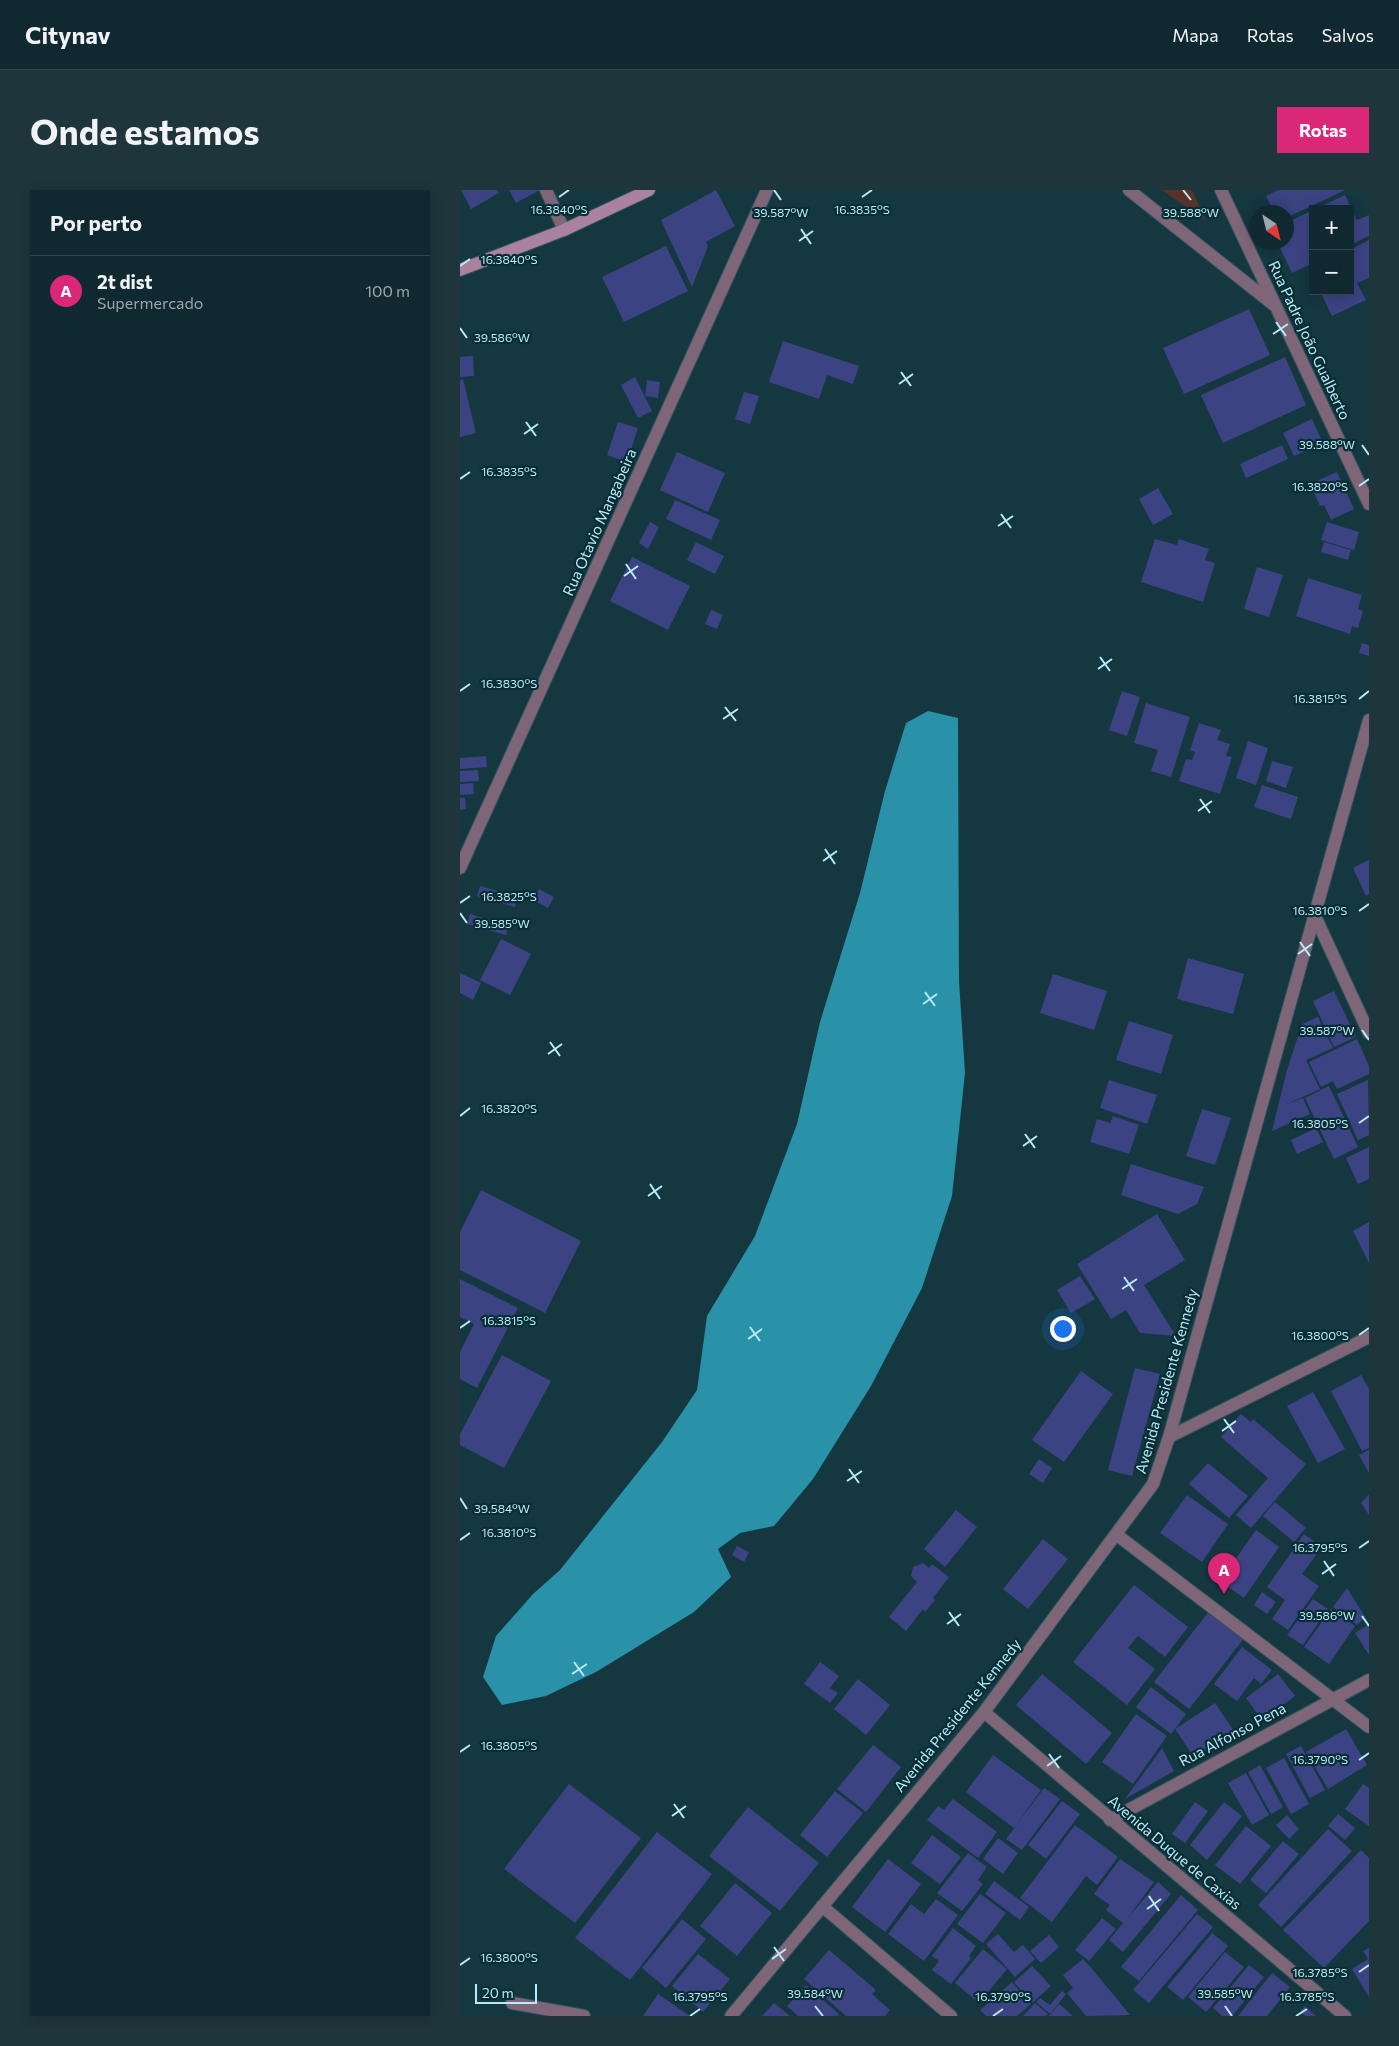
<!DOCTYPE html>
<html lang="pt">
<head>
<meta charset="utf-8">
<style>
  :root { --surface:#102930; --page:#1e353c; --text:#f1f3f6; --muted:#9ca6ab; --line:#30454c; --accent:#db2777 }
  body { margin:0; font-family:Commissioner,sans-serif; background:var(--page); color:var(--text) }
  .controls { position:absolute; right:15px; top:15px; display:grid; overflow:hidden; border-radius:0px; box-shadow:0 2px 12px #0003 }
  .controls button { width:45px; height:45px; display:grid; place-items:center; padding:0; border:0; border-bottom:1px solid var(--line); background:var(--surface); color:var(--text); font:25px sans-serif }
  .compass { position:absolute; left:789px; top:15px; width:45px; height:45px; border-radius:50%; background:var(--surface); box-shadow:0 2px 12px #0003; rotate:145deg }
  .scale { position:absolute; left:15px; bottom:12px; width:62px; box-sizing:border-box; padding-left:5px; border:2px solid #b9eaf7; border-top:0; font-size:14px; line-height:18px; white-space:nowrap; color:#b9eaf7; -webkit-text-stroke:4px #092d35; paint-order:stroke }
  .you { position:absolute; left:602px; top:1138px; width:18px; height:18px; margin:-12px; border:4px solid #fff; border-radius:50%; background:#1a73e8; box-shadow:0 0 0 8px #1a73e833 }
  .badge { display:grid; place-items:center; width:32px; height:32px; border-radius:50%; background:var(--accent); color:#fff; font-size:16px; font-weight:700 }
  .pin { position:absolute; translate:-50% -41px; filter:drop-shadow(0 1px 2px #0008) }
  .pin::after { content:''; position:absolute; top:26px; width:18px; height:15px; background:inherit; clip-path:polygon(0 0,100% 0,50% 100%) }
  .list { margin:0; padding:0; list-style:none }
  h2 { display:flex; justify-content:space-between; align-items:center; height:65px; margin:0; padding:0 20px; font-size:21px }
  h2 small { font-size:16px; font-weight:400; color:var(--muted) }
  .list li { display:grid; grid-template-columns:32px 1fr auto; gap:15px; align-items:center; box-sizing:border-box; height:70px; padding:0 20px; border-top:1px solid var(--line) }
  .list b { display:block; font-size:19px; white-space:nowrap }
  .list p { margin:0; font-size:16px; white-space:nowrap; color:var(--muted) }
  .list em { font-size:16px; font-style:normal; color:var(--muted) }
  .map { position:relative; flex:none; width:909px; height:1826px; overflow:hidden; border-radius:0px }
  header { display:flex; align-items:center; gap:30px; box-sizing:border-box; height:70px; padding:0 25px; background:var(--surface); border-bottom:1px solid var(--line) }
  header strong { font-size:24px }
  nav { display:flex; gap:28px; margin-inline-start:auto; font-size:18px }
  .intro { display:flex; align-items:center; justify-content:space-between; box-sizing:border-box; height:120px; padding:0 30px }
  h1 { margin:0; font-size:35px }
  .button { padding:12px 22px; border-radius:0px; background:var(--accent); color:#fff; font-size:18px; font-weight:700 }
  main { display:flex; gap:30px; padding:0 30px }
  aside { flex:1; background:var(--surface); border-radius:0px; box-shadow:0 2px 12px #0003 }
  .map>svg:first-child { display:block }
</style>
</head>
<body>
<header>
<strong>Citynav</strong>
<nav><a>Mapa</a><a>Rotas</a><a>Salvos</a></nav>
</header>
<div class="intro"><h1>Onde estamos</h1><a class="button">Rotas</a></div>
<main>
<aside>
<h2>Por perto<small></small></h2>
<ul class="list">
<li><span class="badge">A</span><div><b>2t dist</b><p>Supermercado</p></div><em>100 m</em></li>
</ul>
</aside>
<div class="map">
<svg width="909" height="1826" viewBox="0 0 909 1826">
  <rect width="100%" height="100%" fill="#153740"/>
  <path fill="#593126" d="M702,0H732L746,31Z"/>
  <path fill="#2991a8" d="M468,521L498,528L499,791L505,883L492,1006L462,1098L411,1196L353,1289L314,1336L280,1343L258,1359L271,1387L234,1422L136,1482L86,1506L42,1515L23,1487L36,1446L73,1404L100,1380L202,1252L237,1200L247,1126L295,1046L337,934L360,832L400,703L425,601L446,533Z"/>
  <path fill="#3c4383" d="M1,0H37L39,3L11,19Z
    M49,0H80L56,13Z
    M256,0L275,36L246,52L248,56L232,97L201,30Z
    M818,0H885L826,28V22H814L806,6Z
    M885,5L897,30L909,25V46L890,55V19H855Z
    M853,20V73L832,83L817,52H826V33Z
    M909,50V88L897,93L906,110L872,126L860,101H890V60Z
    M206,56L228,101L164,132L142,87Z
    M789,119L810,165L724,204L703,158Z
    M323,151L399,176L393,194L367,185L359,209L309,192Z
    M13,166L14,186L0,187V167Z
    M825,167L846,215L763,253L741,205Z
    M175,187L192,221L178,228L161,195Z
    M3,189L16,243L0,247V190Z
    M187,190L200,192L198,208L185,206Z
    M284,202L299,206L290,234L275,229Z
    M852,229L863,253L834,266L823,243Z
    M158,232L178,238L167,272L147,265Z
    M822,255L828,269L786,288L780,274Z
    M217,262L265,283L248,322L200,300Z
    M877,282L894,319L871,330L864,315L860,316L850,294Z
    M698,298L713,324L693,335L679,309Z
    M215,310L260,330L251,350L206,329Z
    M190,332L199,337L188,359L179,353Z
    M867,332L899,342L894,360L861,350Z
    M695,349L717,355L719,349L749,359L745,370L755,373L743,412L681,392Z
    M236,352L264,366L255,384L227,370Z
    M864,352L891,360L888,370L861,362Z
    M172,367L230,396L208,440L150,411Z
    M797,377L823,385L809,427L784,419Z
    M848,388L902,405L898,419L903,421L898,438L892,436L890,444L836,426Z
    M251,420L263,425L257,439L245,434Z
    M902,453L909,455V466L899,463Z
    M662,501L680,507L667,546L649,540Z
    M686,513L730,527L711,587L691,581L698,560L674,553Z
    M739,533L761,540L757,550L770,554L766,566L772,567L760,604L719,591L726,569L732,570L735,562L730,560Z
    M788,551L808,558L796,595L776,588Z
    M26,566L27,577L0,579V568Z
    M812,571L833,577L826,598L806,591Z
    M18,580L19,591L0,592V581Z
    M13,593L14,604L0,605V594Z
    M802,595L838,607L831,629L794,617Z
    M0,608H5L6,619L0,620Z
    M909,670V704L906,706L893,678Z
    M20,696L58,707L55,717L17,706Z
    M79,699L94,707L88,718L73,710Z
    M10,724L49,736L46,745L7,734Z
    M41,749L71,764L50,805L20,790Z
    M728,768L784,784L773,824L717,809Z
    M0,783L21,793L13,810L0,803Z
    M593,784L647,801L634,840L580,823Z
    M874,801L896,847L874,857L853,811Z
    M858,827L873,858L846,870L860,899L825,915L843,908L850,924L812,941L827,880L842,834Z
    M669,831L713,845L701,884L656,870Z
    M897,849L909,876V884L877,899L873,891L861,897L849,872Z
    M649,890L697,905L687,934L640,918Z
    M908,890L909,945L898,950L877,904Z
    M869,896L898,957L874,969L845,908Z
    M742,919L771,928L755,975L726,966Z
    M653,926L679,935L669,964L630,952L637,929L650,933Z
    M856,938L863,952L837,964L831,950Z
    M909,957V989L898,994L886,968Z
    M671,974L744,997L737,1014L718,1024L661,1005Z
    M21,1000L121,1051L85,1123L0,1080V1042Z
    M697,1024L725,1070L684,1095L716,1146L680,1143L666,1120L651,1129L617,1074Z
    M909,1032V1073L893,1041Z
    M620,1086L635,1109L611,1123L597,1100Z
    M0,1089L58,1118L17,1198L0,1189V1162L14,1134L0,1127Z
    M42,1165L91,1191L44,1278L0,1255V1244Z
    M675,1178L700,1184L672,1286L648,1280Z
    M621,1181L653,1204L604,1272L572,1250Z
    M901,1185L909,1199V1258L902,1261L871,1201Z
    M853,1202L885,1259L858,1273L827,1216Z
    M781,1224L791,1232L793,1229L846,1274L791,1338L776,1325L808,1288L761,1247Z
    M909,1260V1283L899,1265Z
    M579,1269L592,1278L583,1293L569,1284Z
    M748,1273L788,1306L769,1328L729,1294Z
    M909,1304V1325L901,1313Z
    M727,1305L768,1334L742,1372L700,1343Z
    M815,1312L846,1338L834,1352L803,1326Z
    M496,1320L517,1337L485,1377L464,1359Z
    M796,1340L819,1357L784,1408L760,1391Z
    M844,1344L862,1357L842,1384L859,1396L828,1440L812,1429L825,1410L807,1397Z
    M583,1349L608,1369L568,1419L543,1399Z
    M277,1356L289,1362L284,1372L272,1365Z
    M463,1373L469,1378L472,1374L489,1387L473,1408L475,1410L465,1422L463,1419L446,1441L429,1427L457,1392L451,1386L453,1377Z
    M674,1395L728,1437L705,1467L678,1446L668,1458L695,1479L667,1515L613,1472Z
    M887,1398L905,1427L897,1435L873,1417Z
    M802,1402L816,1412L807,1424L794,1415Z
    M853,1409L868,1419L843,1455L827,1445Z
    M871,1419L895,1436L869,1474L844,1457Z
    M750,1420L785,1447L729,1519L694,1492Z
    M909,1434V1465L895,1443Z
    M782,1457L812,1480L801,1494L794,1488L777,1511L754,1494Z
    M360,1472L379,1486L370,1498L378,1503L370,1513L344,1494Z
    M582,1484L652,1543L626,1574L556,1515Z
    M818,1484L835,1506L802,1530L786,1508Z
    M398,1489L430,1515L406,1545L374,1519Z
    M691,1497L726,1524L711,1544L676,1517Z
    M755,1513L774,1541L734,1567L715,1539Z
    M676,1524L707,1546L673,1594L642,1572Z
    M886,1539L907,1575L868,1599L846,1562Z
    M413,1555L441,1577L406,1622L377,1599Z
    M841,1556L865,1600L850,1608L826,1564Z
    M702,1558L714,1581L665,1609Z
    M533,1565L581,1600L554,1638L506,1602Z
    M824,1568L849,1614L831,1624L806,1578Z
    M800,1575L823,1617L811,1624L788,1582Z
    M786,1583L809,1625L792,1635L768,1593Z
    M109,1594L181,1648L115,1733L44,1679Z
    M903,1594L909,1598V1636L885,1619Z
    M584,1598L600,1609L562,1660L546,1649Z
    M375,1601L403,1623L367,1667L340,1645Z
    M493,1609L537,1642L518,1668L467,1630L478,1616L484,1620Z
    M602,1611L620,1624L586,1669L568,1655Z
    M735,1612L748,1621L725,1653L712,1644Z
    M764,1612L782,1626L747,1670L730,1655Z
    M288,1617L359,1673L320,1721L249,1666Z
    M878,1624L895,1638L885,1650L868,1636Z
    M827,1625L839,1639L829,1649L816,1635Z
    M615,1635L658,1667L637,1695L626,1686L592,1732L560,1708Z
    M786,1636L811,1656L780,1694L755,1675Z
    M868,1639L892,1661L821,1737L798,1715Z
    M197,1642L252,1684L170,1790L115,1748Z
    M472,1645L501,1667L480,1694L451,1673Z
    M538,1648L558,1663L543,1684L523,1669Z
    M823,1651L839,1664L806,1703L790,1690Z
    M901,1660L909,1668V1731L864,1778L823,1740Z
    M508,1663L527,1677L518,1690L523,1694L502,1721L477,1703Z
    M428,1669L461,1694L425,1742L392,1717Z
    M660,1669L694,1692L667,1729L698,1692L711,1704L663,1762L649,1750L663,1733L646,1720L650,1715L634,1704Z
    M534,1691L569,1717L560,1730L525,1704Z
    M275,1693L312,1723L277,1766L240,1736Z
    M520,1704L546,1723L523,1753L497,1734Z
    M721,1705L738,1720L679,1791L661,1777Z
    M476,1709L498,1725L464,1771L428,1744L451,1714L464,1724Z
    M737,1724L753,1737L689,1813L673,1800Z
    M642,1728L656,1739L629,1771L615,1760Z
    M222,1729L246,1749L206,1798L182,1778Z
    M493,1738L516,1756L509,1766L511,1768L491,1794L472,1780L479,1771L472,1766Z
    M752,1743L768,1756L723,1810L707,1797Z
    M538,1744L554,1762L563,1755L575,1769L555,1787L526,1754Z
    M589,1745L599,1757L581,1773L570,1761Z
    M909,1758V1807L892,1779L908,1769L903,1761Z
    M523,1759L547,1779L519,1813L495,1793Z
    M369,1760L416,1800L412,1804L430,1820L425,1826H386L344,1789Z
    M765,1762L784,1777L746,1822L728,1807Z
    M238,1764L270,1789L243,1822L212,1796Z
    M623,1769L633,1780L670,1825L626,1826L607,1803L613,1798L603,1785Z
    M789,1775L804,1787L772,1826H762L753,1818Z
    M572,1776L591,1796L572,1813L554,1792Z
    M812,1783L830,1797L807,1826H778Z
    M552,1792L571,1814L557,1826H526L520,1820Z
    M346,1795L379,1824L377,1826H338L327,1816Z
    M602,1801L606,1804L590,1824L576,1812L580,1808L590,1815Z
    M198,1804L230,1826H183Z
    M314,1813L330,1826H302Z
    M575,1813L588,1824L586,1826H563Z
    M599,1814L613,1826H589Z
    M845,1816L856,1826H845L840,1821Z"/>
  <g fill="none" stroke-linecap="round" stroke-linejoin="round">
    <g stroke="#2f545d" stroke-width="14">
      <path id="minor" d="M86,0L104,40
        M669,0L814,115
        M761,0L909,314
        M0,678L307,0
        M854,724L909,843
        M709,1247L909,1147
        M657,1345L909,1537
        M524,1522L885,1826
        M650,1630L909,1490
        M362,1716L491,1826
        M52,1813L124,1826
        M271,1826L524,1522L693,1294L709,1247L909,530"/>
    </g>
    <g stroke="#2f545d" stroke-width="14">
      <path id="secondary" d="M0,80L104,40L189,0"/>
    </g>
    <use href="#minor" stroke="#7f6578" stroke-width="12"/>
    <use href="#secondary" stroke="#aa819f" stroke-width="12"/>
  </g>
  <path fill="none" stroke="#b9eaf7" stroke-width="2" d="M314,0L321,10M723,0L731,10M99,7L109,0M402,7L412,0M341,39L351,54M339,51L353,41M0,76L10,69M816,132L826,146M0,138L7,148M813,144L828,134M441,182L451,196M439,194L453,184M66,232L76,246M64,244L78,234M902,255L909,265M0,289L10,282M899,296L909,289M541,324L551,338M538,336L553,326M166,374L176,389M164,386L178,376M640,467L650,481M638,479L652,469M0,501L10,494M899,509L909,501M265,517L276,531M263,529L278,519M740,609L750,623M738,621L752,611M365,659L375,674M363,671L377,661M0,713L10,706M899,721L909,714M0,723L7,733M840,752L850,766M838,764L852,754M465,802L475,816M463,814L477,804M902,840L909,850M90,852L100,866M88,864L102,854M0,926L10,918M899,933L909,926M565,944L575,958M563,956L577,946M190,994L200,1009M188,1006L202,996M664,1087L674,1101M662,1099L677,1089M290,1137L300,1151M0,1138L10,1131M899,1145L909,1138M288,1149L302,1139M764,1229L774,1243M762,1241L776,1231M389,1279L399,1293M387,1291L402,1281M0,1308L7,1319M0,1350L10,1343M899,1358L909,1351M864,1371L874,1386M862,1384L876,1374M489,1422L499,1436M902,1426L909,1436M487,1434L501,1424M114,1472L124,1486M112,1484L127,1474M0,1562L10,1555M589,1564L599,1578M899,1570L909,1563M587,1576L601,1566M214,1614L224,1628M212,1626L226,1616M689,1706L699,1721M687,1719L701,1709M314,1757L324,1771M312,1769L326,1759M0,1775L10,1768M899,1782L909,1775M355,1816L363,1826M765,1816L772,1826M230,1826L240,1819M533,1826L543,1819M836,1826L847,1819"/>
  <g text-anchor="middle" dominant-baseline="central" stroke-width="4.5" stroke-linejoin="round" paint-order="stroke">
    <g font-size="15" fill="#b9eaf7" stroke="#092d35">
      <text transform="translate(850 150) rotate(65)">Rua Padre João Gualberto</text>
      <text transform="translate(139 332) rotate(-66)">Rua Otavio Mangabeira</text>
      <text transform="translate(706 1191) rotate(-74)">Avenida Presidente Kennedy</text>
      <text transform="translate(497 1525) rotate(-51)">Avenida Presidente Kennedy</text>
      <text transform="translate(772 1544) rotate(-28)">Rua Alfonso Pena</text>
      <text transform="translate(715 1662) rotate(40)">Avenida Duque de Caxias</text>
    </g>
  </g>
  <g font-size="12" text-anchor="middle" fill="#b9eaf7" stroke="#092d35" stroke-width="4.5" stroke-linejoin="round" paint-order="stroke">
    <text x="99" y="24">16.3840°S</text>
    <text x="402" y="24">16.3835°S</text>
    <text x="321" y="27">39.587°W</text>
    <text x="731" y="27">39.588°W</text>
    <text x="49" y="74">16.3840°S</text>
    <text x="42" y="152">39.586°W</text>
    <text x="867" y="259">39.588°W</text>
    <text x="49" y="286">16.3835°S</text>
    <text x="860" y="301">16.3820°S</text>
    <text x="49" y="498">16.3830°S</text>
    <text x="860" y="513">16.3815°S</text>
    <text x="49" y="711">16.3825°S</text>
    <text x="860" y="725">16.3810°S</text>
    <text x="42" y="738">39.585°W</text>
    <text x="867" y="845">39.587°W</text>
    <text x="49" y="923">16.3820°S</text>
    <text x="860" y="938">16.3805°S</text>
    <text x="49" y="1135">16.3815°S</text>
    <text x="860" y="1150">16.3800°S</text>
    <text x="42" y="1323">39.584°W</text>
    <text x="49" y="1347">16.3810°S</text>
    <text x="860" y="1362">16.3795°S</text>
    <text x="867" y="1430">39.586°W</text>
    <text x="49" y="1560">16.3805°S</text>
    <text x="860" y="1574">16.3790°S</text>
    <text x="49" y="1772">16.3800°S</text>
    <text x="860" y="1787">16.3785°S</text>
    <text x="355" y="1808">39.584°W</text>
    <text x="765" y="1808">39.585°W</text>
    <text x="240" y="1811">16.3795°S</text>
    <text x="543" y="1811">16.3790°S</text>
    <text x="847" y="1811">16.3785°S</text>
  </g>
</svg>
<div class="controls">
<button>+</button>
<button>−</button>
</div>
<svg class="compass" viewBox="-18 -18 36 36"><path d="M0-13l5 13h-10z" fill="#e53935"/><path d="M0 13l5-13h-10z" fill="#9ca6ab"/></svg>
<div class="scale">20 m</div>
<div class="you"></div>
<div class="pin badge" style="left:764px;top:1404px">A</div>
</div>
</main>
</body>
</html>
